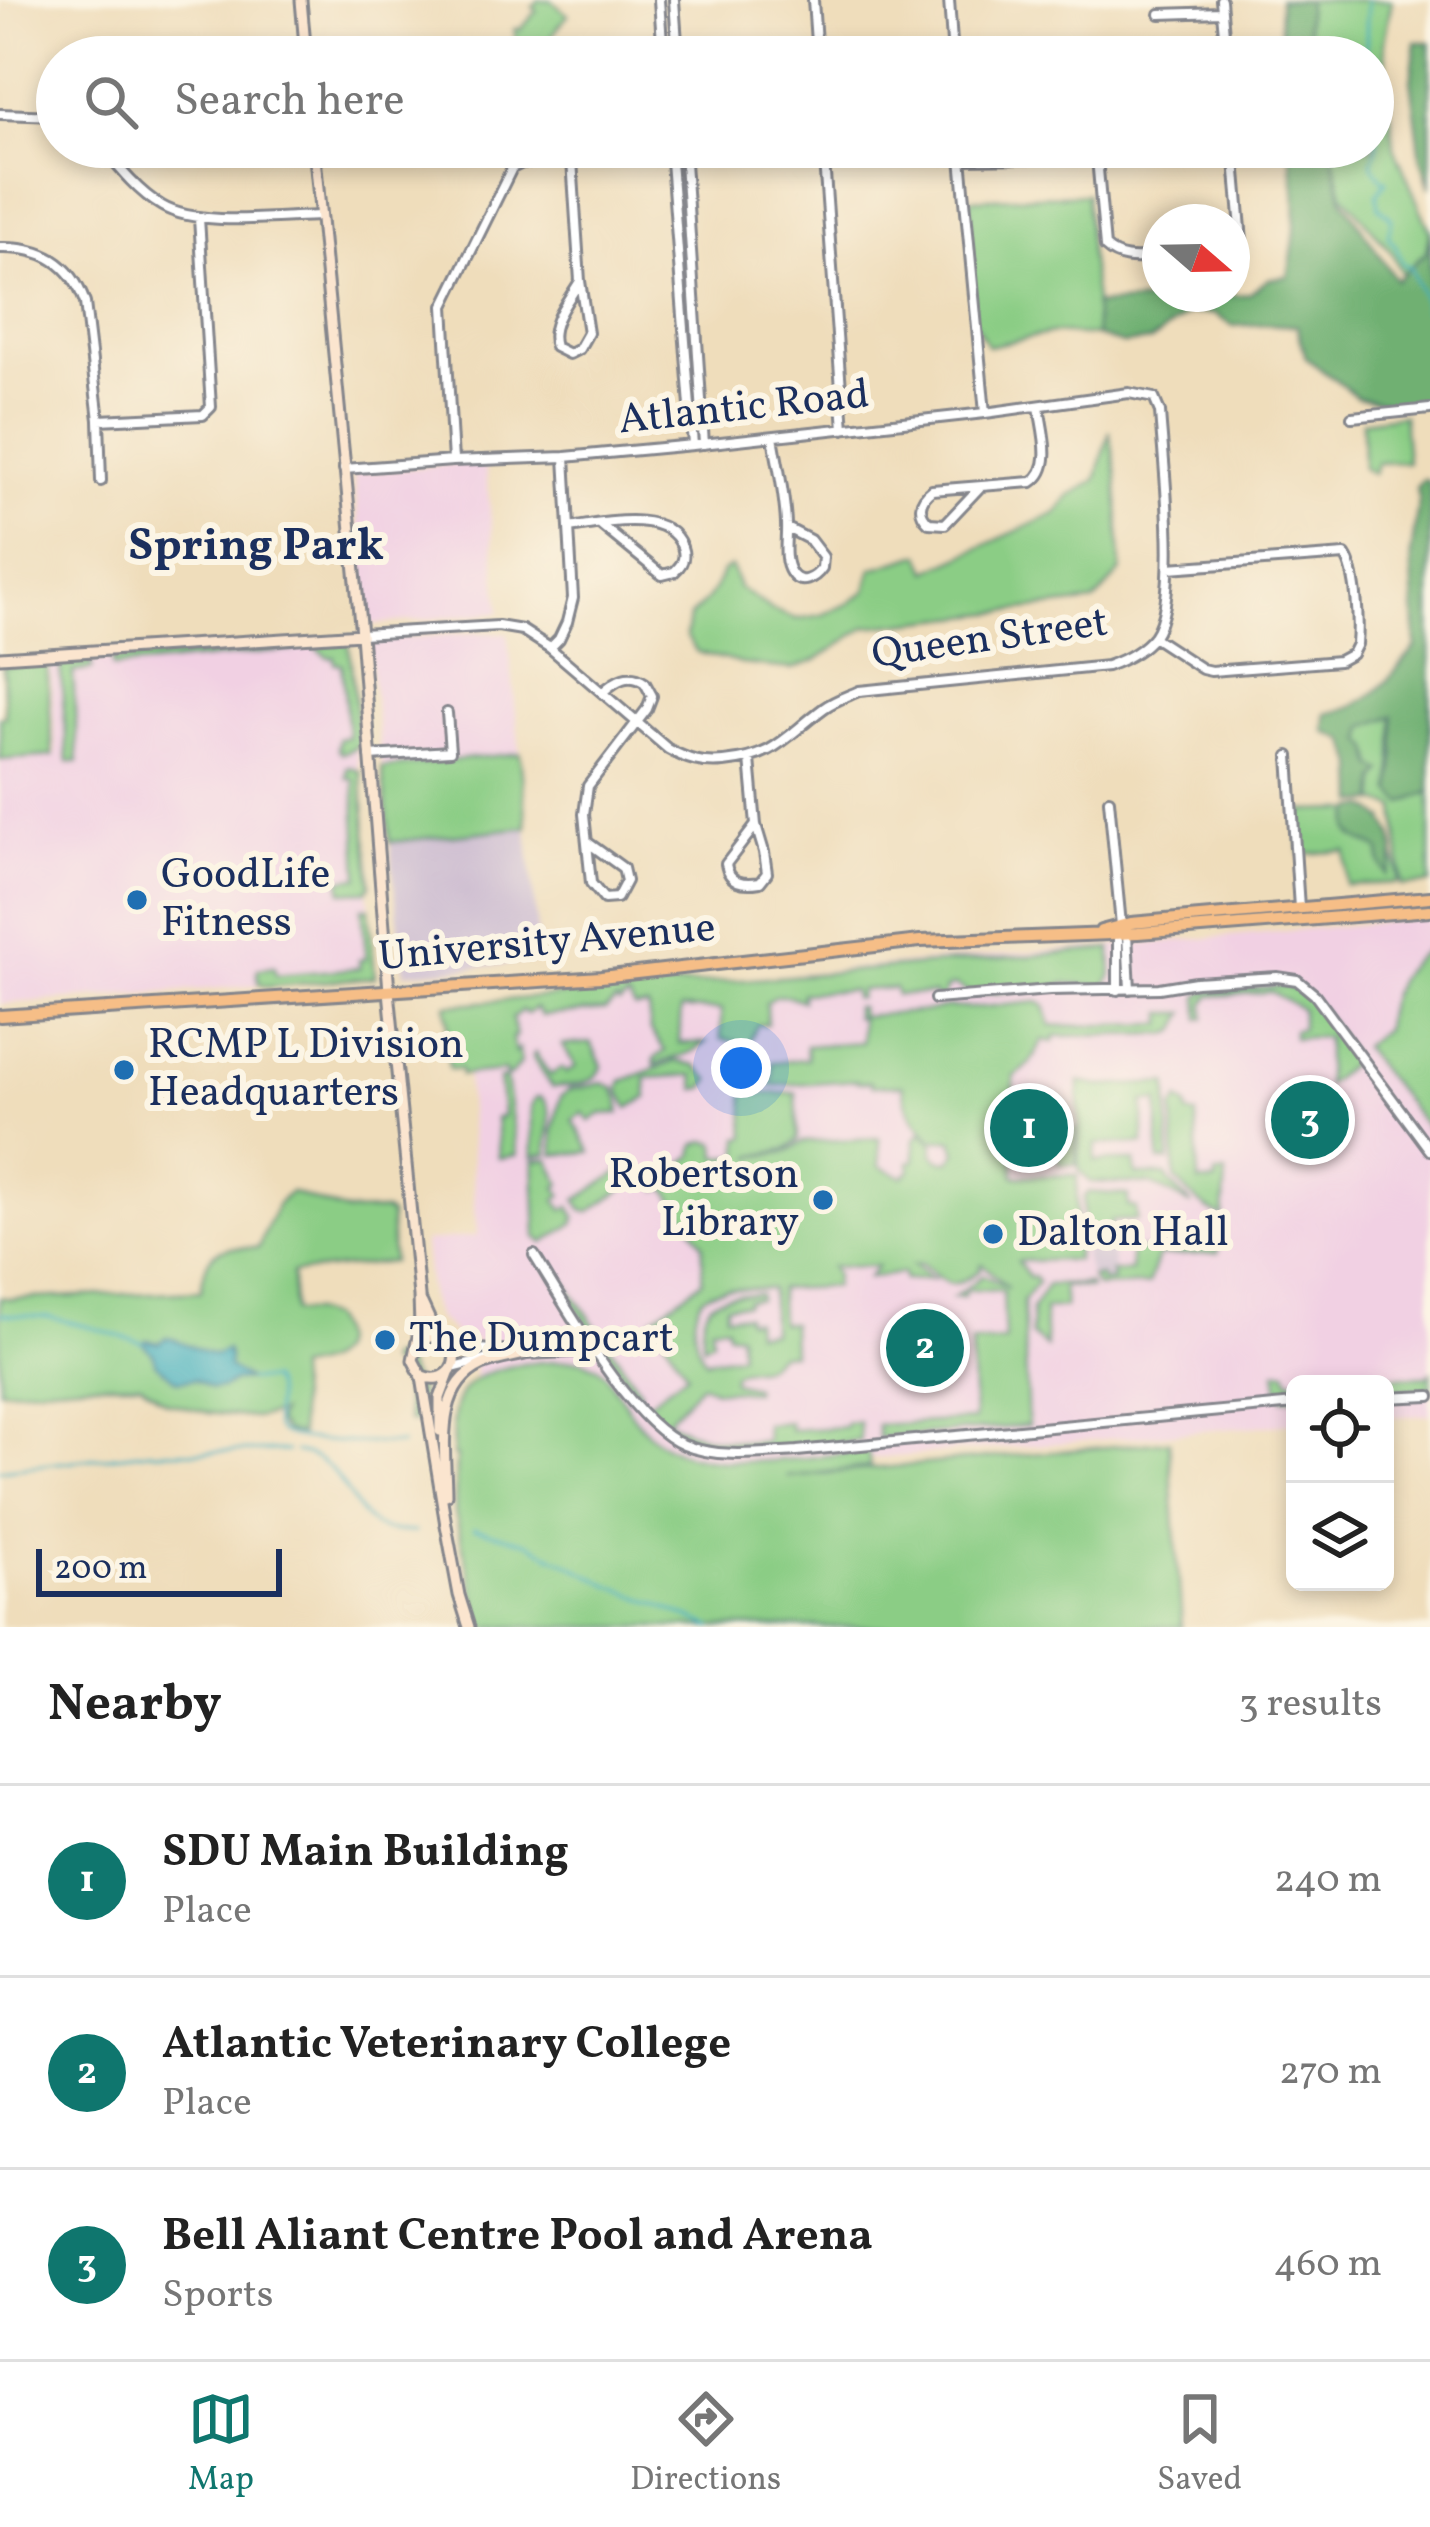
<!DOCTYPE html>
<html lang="en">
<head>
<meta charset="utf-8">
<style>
  :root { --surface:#fff; --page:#f2f2f2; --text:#222; --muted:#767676; --line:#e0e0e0; --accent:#0f766e }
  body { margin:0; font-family:Vollkorn,serif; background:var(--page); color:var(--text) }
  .controls { position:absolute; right:36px; bottom:36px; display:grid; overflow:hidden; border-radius:18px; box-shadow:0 6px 18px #0003 }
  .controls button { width:108px; height:108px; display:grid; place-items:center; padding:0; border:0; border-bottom:3px solid var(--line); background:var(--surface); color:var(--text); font:60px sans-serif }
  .compass { position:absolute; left:1142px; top:204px; width:108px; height:108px; border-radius:50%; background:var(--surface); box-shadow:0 6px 18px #0003; rotate:110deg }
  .scale { position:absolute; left:36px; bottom:30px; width:246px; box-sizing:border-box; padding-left:12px; border:6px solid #1b2f5e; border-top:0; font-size:33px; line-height:42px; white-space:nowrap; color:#1b2f5e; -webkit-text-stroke:9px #fcf5e5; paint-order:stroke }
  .you { position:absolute; left:741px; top:1068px; width:42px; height:42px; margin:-30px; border:9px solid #fff; border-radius:50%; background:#1a73e8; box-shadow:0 0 0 18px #1a73e833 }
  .badge { display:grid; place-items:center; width:78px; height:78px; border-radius:50%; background:var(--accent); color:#fff; font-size:39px; font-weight:700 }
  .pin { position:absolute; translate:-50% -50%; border:6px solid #fff; box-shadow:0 3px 12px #0006 }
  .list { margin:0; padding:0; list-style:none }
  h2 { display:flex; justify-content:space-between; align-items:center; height:156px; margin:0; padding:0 48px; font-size:51px }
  h2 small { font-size:39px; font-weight:400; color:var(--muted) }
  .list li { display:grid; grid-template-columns:78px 1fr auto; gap:36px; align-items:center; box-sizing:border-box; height:192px; padding:0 48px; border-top:3px solid var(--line) }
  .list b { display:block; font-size:45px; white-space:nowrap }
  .list p { margin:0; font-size:39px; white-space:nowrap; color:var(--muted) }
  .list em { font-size:39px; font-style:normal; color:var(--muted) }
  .icon { flex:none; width:66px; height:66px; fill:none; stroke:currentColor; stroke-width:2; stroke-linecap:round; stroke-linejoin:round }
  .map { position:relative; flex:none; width:1430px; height:1627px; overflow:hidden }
  .search { position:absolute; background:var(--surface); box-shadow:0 6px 18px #0003; left:36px; right:36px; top:36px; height:132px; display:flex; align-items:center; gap:30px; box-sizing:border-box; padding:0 42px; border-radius:66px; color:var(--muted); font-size:45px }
  .sheet { height:732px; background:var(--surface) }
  nav { display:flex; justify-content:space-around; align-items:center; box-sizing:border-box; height:168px; border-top:3px solid var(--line); background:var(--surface); font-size:33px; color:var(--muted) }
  nav a { display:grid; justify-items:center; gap:6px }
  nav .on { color:var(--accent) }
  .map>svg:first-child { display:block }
</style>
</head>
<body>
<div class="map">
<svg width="1430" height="1627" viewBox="0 0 1430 1627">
  <rect width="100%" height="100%" fill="#fcf5e5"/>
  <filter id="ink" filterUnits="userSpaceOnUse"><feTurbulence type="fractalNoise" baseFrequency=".00833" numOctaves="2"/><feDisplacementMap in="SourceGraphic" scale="24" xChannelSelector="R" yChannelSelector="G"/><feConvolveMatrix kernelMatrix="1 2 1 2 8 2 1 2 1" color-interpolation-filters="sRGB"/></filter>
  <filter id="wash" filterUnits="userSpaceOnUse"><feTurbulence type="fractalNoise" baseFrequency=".004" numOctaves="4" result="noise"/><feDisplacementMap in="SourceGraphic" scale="48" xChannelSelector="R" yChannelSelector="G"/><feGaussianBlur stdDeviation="2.7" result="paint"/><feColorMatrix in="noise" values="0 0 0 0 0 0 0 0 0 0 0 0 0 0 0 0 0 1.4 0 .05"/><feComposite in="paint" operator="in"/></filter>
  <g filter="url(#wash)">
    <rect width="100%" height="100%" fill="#efddbb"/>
    <path fill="#f1d0e3" d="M485,461L500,612L368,625L354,474Z
      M473,633H508L520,753L382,768L369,646L376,640Z
      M349,643L375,977L0,1004V759L56,755L50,663Z
      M1430,918V1415L1385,1417V1384H1295V1423L883,1458L675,1472L474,1392L476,1340L459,1338L437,1317L430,1300L424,1242L477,1236L466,1062L460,1005L1029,952L1153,943Z"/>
    <path fill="#cebed1" d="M527,827L540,962L404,973L390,842Z
      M1111,1232L1114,1281L1101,1283V1277H1091L1085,1260L1083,1233Z"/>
    <path fill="#8bcd85" stroke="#537e72" stroke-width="3" fill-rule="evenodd" d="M539,0H551L568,15L535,57H516L515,29H521L537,11L533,7Z
      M1307,0H1392L1384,41L1394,147L1430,231V376L1404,278L1392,253L1343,194L1331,147H1373V57H1312L1306,25Z
      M1086,194L1089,252L1097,318L1096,336L1053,333L988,346L972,318L970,199Z
      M1403,415L1407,462L1377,463L1373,474L1363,468L1362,421Z
      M1110,431L1117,476L1121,571L1094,602L866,627L817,660L792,669L742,664L697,652L686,636L689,617C705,603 716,591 722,571L731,567L739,588L772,610L796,619L822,615L848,604L866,591L872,569L921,554L928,571L1057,513L1070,496L1096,480Z
      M349,643L359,743L354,749L342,753L338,750L339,739L348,737L342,664L335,663L334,657H328L314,646Z
      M295,647V650C234,655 174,663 113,667L112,659Z
      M91,661L92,669L73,672L78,762H68L60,663Z
      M47,663L53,756L0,760V717L5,716L3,666Z
      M1394,716L1392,791L1403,803L1430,792V884L1402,886L1396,807L1376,802C1379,783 1376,756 1364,741L1365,726Z
      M520,753L527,827L390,842L382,768Z
      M351,767L361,772L371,885L367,891L342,892L341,879L359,877L354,779L347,778V768Z
      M1346,810L1385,819L1398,871V883L1346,885V851L1301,854L1298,811Z
      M362,908H369L375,977L267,987L259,984L257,972L258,969L274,967L276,975L360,968L359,960L366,959Z
      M1430,947V1132L1362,1047L1384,1029C1386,993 1400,967 1430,947Z
      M1111,949L1112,975L1105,986L1066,983L1047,989L973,995L956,986H951L946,989L942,999H936L935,994L896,995L895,988L860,990L859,998H854L853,990L802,993V1001L789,996H775L766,1003L767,1024L757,1025L749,1044L721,1039V1010L681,1009L679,1043H706C690,1056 674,1057 655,1065L654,1059L665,1051L650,1029L648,1007L635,1008L628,998L619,1004L616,1001L605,1010L541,1016L536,1008L526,1014L522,1010L512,1018L516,1036L512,1037L515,1053L519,1049L520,1063L510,1076H506L505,1071L461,1075L460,1069H449L445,1030L448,1029L446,1005Z
      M1285,986C1318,992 1337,1035 1355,1061L1326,1085V1037L1293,1038V1030L1301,1029V1009L1272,992L1210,996L1205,1003V1018L1200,1019L1199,996L1205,991Z
      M1038,1002L1045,1006L1051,1025L1064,1026L1164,1024V1013H1186L1177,1031L1168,1034L1055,1036L1054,1042L1043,1040C1036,1053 1029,1070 1014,1076V1176L1077,1175L1076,1260L1018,1261L1029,1278L1034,1277L1038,1282L1023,1301L1028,1426L878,1438L877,1425L974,1420L971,1343L1005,1341L1003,1291L965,1290L964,1297H954L983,1275L1008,1288L982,1264L980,1265V1270C948,1292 950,1286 921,1264L913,1265L932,1279L904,1280L903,1273L868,1278L877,1266L831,1267L835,1274L834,1287L779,1289L780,1323H791L792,1353L778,1354C758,1377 752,1362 733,1374V1382L754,1387V1391L715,1390L701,1384L667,1420C699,1440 728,1443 766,1441L765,1424L789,1422L790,1430L845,1427L846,1423L859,1422L860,1441C811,1444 717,1459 674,1434C664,1429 654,1418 645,1410V1404L687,1373L652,1318L702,1281L703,1244L665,1187L659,1190L656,1184L693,1156L695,1145L705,1141L716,1143L718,1157L740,1156V1138L746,1137L744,1094L796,1093L798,1140L786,1149L751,1157L786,1152L803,1142L879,1138L880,1166L903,1177L911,1170L909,1162L915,1161V1139L921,1132L934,1144L933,1154L939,1160L950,1161L957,1152L953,1140H933C917,1124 904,1108 903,1085L872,1086L871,1082H858L857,1080L737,1088L734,1073H749L748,1063L761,1062L763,1082L773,1081L772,1062L807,1059L806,1046L861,1042L860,1018L855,1017V1007H860L861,1016L929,1011L947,1007L970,1008ZM727,1288L771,1289V1332H755L754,1320H747L746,1315H726V1305L746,1304L747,1300L759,1299V1294C717,1293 697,1298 703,1345L712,1340L711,1326L726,1325L728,1333L739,1334L740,1354L706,1360C694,1346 690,1318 700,1301C705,1292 717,1290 727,1288Z
      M591,1043L602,1066C597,1085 570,1086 552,1087L532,1057L535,1053L550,1075L562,1068L566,1073L576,1066L562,1045Z
      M676,1061L696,1065L711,1080L704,1088L696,1089L694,1075L646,1078L647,1098L629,1108L619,1089L622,1081Z
      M506,1078L517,1155L499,1158L496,1118L503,1116L499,1079Z
      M1079,1082L1101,1086L1168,1083L1169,1161H1159V1101L1144,1102V1144H1096L1095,1161H1135L1136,1175H1166L1170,1183L1192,1205L1151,1184L1090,1182L1079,1170Z
      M603,1083L614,1088L620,1101V1113L601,1114L590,1121L583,1113L573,1120L591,1152L554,1155L553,1131L561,1096L569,1090Z
      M540,1097C558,1107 545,1135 548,1154L533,1156L531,1105L535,1098Z
      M1179,1100L1187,1106L1188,1114L1196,1115L1199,1182H1216V1175L1226,1174L1223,1217C1205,1211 1188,1193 1175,1179L1173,1109Z
      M1061,1120L1076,1130V1165L1059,1164L1058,1146H1048V1135L1040,1134V1121Z
      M549,1159L561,1184L557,1187L562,1195L556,1200L563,1210L570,1207L576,1217L574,1223L544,1243L537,1237L534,1160Z
      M625,1160L637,1176L635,1181L589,1212L583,1211L577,1200L621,1171L619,1165Z
      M290,1192L347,1212L385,1211L390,1215L392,1262L292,1273L293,1312H312L330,1318C353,1354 327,1365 296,1369L300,1435L285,1432L276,1421L280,1413L254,1418L209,1413L166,1402L140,1383H89L0,1390V1297L10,1299L201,1291C207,1247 216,1247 258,1248L277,1205Z
      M1089,1192L1128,1195V1206L1136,1208L1137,1220L1111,1221V1232L1083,1233L1084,1197Z
      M1214,1238L1219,1239L1218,1253L1158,1256L1148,1285L1096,1287L1091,1277L1101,1276L1102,1282L1113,1281L1112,1272L1131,1271L1130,1250L1207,1247Z
      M552,1263L641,1391L636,1395L547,1266Z
      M1088,1284L1090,1288L1063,1286L1065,1307L1044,1309L1046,1347L1031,1335L1032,1309L1047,1285Z
      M405,1357L407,1370L418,1386L424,1422L408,1421L403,1375L387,1362L388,1358Z
      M581,1360L598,1367L606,1375C621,1396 637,1426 658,1441C708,1477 810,1456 868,1451L870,1467L786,1477L1169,1441L1182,1627H482L455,1513L456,1457L453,1456C453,1437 450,1417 458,1399C473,1362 546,1361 581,1360Z
      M1276,1371H1286L1290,1380L1427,1376L1430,1373V1388L1385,1391V1384H1295V1397L1284,1398L1279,1393Z"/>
    <path fill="#70b072" stroke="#467068" stroke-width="3" d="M1279,0H1307L1306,25L1312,57H1281Z
      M1416,42H1430V188L1421,158L1411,80Z
      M1289,147H1331L1343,200L1396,280L1426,252L1430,230V401L1400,406L1357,397L1306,358L1297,326L1265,324L1233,326L1215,314L1189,313L1151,341L1123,344L1096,336L1094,305L1249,294L1269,279L1288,276C1298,227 1298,196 1289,147Z
      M1423,479L1428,481L1430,487V792L1403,803L1392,791L1395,755L1393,716L1365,727L1364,741L1371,749L1374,766L1383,771L1377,781L1376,802L1357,803L1356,767L1346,740L1325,732L1326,714C1373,705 1387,681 1416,647L1411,554L1419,498L1416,488Z
      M1367,807C1393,820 1402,849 1387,875L1381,864L1380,850C1360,838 1340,840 1354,809Z"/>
    <path fill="#3eadbb" stroke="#2c6e8c" stroke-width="3" d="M165,1338C181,1338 198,1352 215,1355L226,1350L229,1358L228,1367L248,1380L233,1381L223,1388L211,1389L195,1379L178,1381L155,1363L154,1355L143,1343L146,1340L159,1343Z"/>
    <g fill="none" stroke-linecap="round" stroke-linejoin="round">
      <path stroke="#3eadbb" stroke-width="3" d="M1366,57L1367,0
        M1373,112L1378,144L1372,163L1381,179L1386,181L1377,194L1379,207L1392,219L1388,236L1396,247L1403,264L1410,267C1415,283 1424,293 1426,310L1430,313
        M0,1314L49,1317L90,1327L143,1343
        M248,1380H270C281,1398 270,1413 276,1428C282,1444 381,1443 401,1444
        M295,1452C351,1459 344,1519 386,1530C395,1532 406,1531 415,1532
        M0,1470L148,1452L287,1451
        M474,1528L526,1542L607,1584L712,1627"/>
    </g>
  </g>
  <g filter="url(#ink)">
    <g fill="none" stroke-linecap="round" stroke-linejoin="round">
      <g stroke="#85868c" stroke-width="14">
        <path id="street" d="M659,0L663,57
          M674,0L678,57
          M813,0L817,57
          M949,0L953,57
          M1221,0L1226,57
          M1160,14L1222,12
          M0,114L57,116
          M102,147C119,168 138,192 162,206C197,227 277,217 319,216
          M684,147L704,444
          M823,147L844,429
          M960,147L985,413
          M670,148L693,445
          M1097,158L1105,247C1121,262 1139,258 1160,257
          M961,159L1097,157L1234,150
          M572,160L580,281L588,333L579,349L569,354L555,347C547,324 569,300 580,281
          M0,248C42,247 71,262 85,303L99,420L101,481
          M1232,251L1242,241L1234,148
          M1352,417L1430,409
          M99,420L203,415L211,407L199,218
          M773,437C778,466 785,495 786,524C787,540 782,559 791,573C800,587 815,578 822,568L823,557L810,540L787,528
          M453,461L444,306L512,168L522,163L670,151
          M344,469L453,461L565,457L693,445L985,413L1129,393L1154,398L1160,412C1163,462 1181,598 1154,636C1142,651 1124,660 1107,666L859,691C848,696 835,700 824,708C786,736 776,757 724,762C702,764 688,760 668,749L550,648L522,630L498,626L361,634
          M980,487L945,524L929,523C917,512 919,500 932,490L1032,482C1055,468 1042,430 1039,406
          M569,528C599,524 668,507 682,547C686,558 682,565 674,572L662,575L602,526
          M1153,637L1202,669L1211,671L1339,661L1352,654L1357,644C1359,622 1357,573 1345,555L1169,568
          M550,648L559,639L567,622L573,598L565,457
          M370,756L450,751L447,713
          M1289,756L1299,908
          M750,759L756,825L764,852L767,873L760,882C743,885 729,883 726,864L756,825
          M1109,800L1121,925L1127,934L1130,989
          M587,842L623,868L626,881L617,898L604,899L591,883L584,814L588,786L647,709L652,696L645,683C629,672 616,680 603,692
          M1118,931V990
          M935,999L1050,990L1159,988L1196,982L1277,977L1297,980L1315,995L1430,1150
          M534,1255C566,1306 630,1423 684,1445C718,1459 762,1453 797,1451L1295,1404
          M450,1342C474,1354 502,1347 527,1353
          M559,1352L574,1339L578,1326
          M525,1354L594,1351
          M453,1368L492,1358
          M1385,1398L1430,1396"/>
      </g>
      <g stroke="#85868c" stroke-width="15">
        <path id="secondary" d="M301,0L306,57
          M314,147L361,634L389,991L419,1296L420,1327L413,1360L422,1377L446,1525L459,1595L469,1627
          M0,657L361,634
          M422,1303L437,1336
          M416,1346C427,1334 438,1334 450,1342C463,1365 446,1385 422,1376
          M440,1431V1398L449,1374
          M446,1495C446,1452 433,1387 482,1365C496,1359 514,1357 529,1353"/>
      </g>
      <g stroke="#85868c" stroke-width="16">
        <path id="primary" d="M1101,931L1131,923L1430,897
          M0,1016L601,977L920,941L1138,933L1430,910"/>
      </g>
      <use href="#street" stroke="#fff" stroke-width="8"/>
      <use href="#secondary" stroke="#fbe5cf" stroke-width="9"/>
      <use href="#primary" stroke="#f6be87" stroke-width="10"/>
    </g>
  </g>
  <g fill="#1f6fb2" stroke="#fcf5e5" stroke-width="4.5">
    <circle cx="137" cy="900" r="12"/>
    <circle cx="124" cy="1070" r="12"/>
    <circle cx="823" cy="1200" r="12"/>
    <circle cx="993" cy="1234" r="12"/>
    <circle cx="385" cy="1340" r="12"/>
  </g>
  <g text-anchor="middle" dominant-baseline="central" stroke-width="12" stroke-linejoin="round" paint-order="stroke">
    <g font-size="42" fill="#1b2f5e" stroke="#fcf5e5">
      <text transform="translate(744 409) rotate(-6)">Atlantic Road</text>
      <text transform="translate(990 640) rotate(-8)">Queen Street</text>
      <text transform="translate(547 944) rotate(-5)">University Avenue</text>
    </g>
    <g font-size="42" fill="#1b2f5e" stroke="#fcf5e5" text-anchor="start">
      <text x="161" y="876">GoodLife<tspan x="161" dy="48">Fitness</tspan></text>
      <text x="148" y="1046">RCMP L Division<tspan x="148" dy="48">Headquarters</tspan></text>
      <text x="799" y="1176" text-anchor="end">Robertson<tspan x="799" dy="48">Library</tspan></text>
      <text x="1017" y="1234">Dalton Hall</text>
      <text x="409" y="1340">The Dumpcart</text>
    </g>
    <g font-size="45" font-weight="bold" fill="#1b2f5e" stroke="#fcf5e5">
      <text x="256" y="547">Spring Park</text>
    </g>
  </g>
</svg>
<div class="controls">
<button><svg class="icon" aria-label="locate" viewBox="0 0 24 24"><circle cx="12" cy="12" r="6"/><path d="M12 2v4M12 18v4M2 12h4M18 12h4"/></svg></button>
<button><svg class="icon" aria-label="layers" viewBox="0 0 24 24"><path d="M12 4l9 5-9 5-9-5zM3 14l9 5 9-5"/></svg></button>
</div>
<svg class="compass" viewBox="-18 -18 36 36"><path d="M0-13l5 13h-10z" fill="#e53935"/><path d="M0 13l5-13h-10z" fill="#767676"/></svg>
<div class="scale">200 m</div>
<div class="you"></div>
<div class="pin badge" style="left:1029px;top:1128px">1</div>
<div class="pin badge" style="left:925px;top:1348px">2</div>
<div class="pin badge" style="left:1310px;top:1120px">3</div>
<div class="search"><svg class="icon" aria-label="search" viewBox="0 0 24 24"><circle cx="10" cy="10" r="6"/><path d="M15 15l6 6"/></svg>Search here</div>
</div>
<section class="sheet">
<h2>Nearby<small>3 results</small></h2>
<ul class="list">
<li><span class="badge">1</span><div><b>SDU Main Building</b><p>Place</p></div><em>240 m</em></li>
<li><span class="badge">2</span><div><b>Atlantic Veterinary College</b><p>Place</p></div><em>270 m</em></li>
<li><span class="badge">3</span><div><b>Bell Aliant Centre Pool and Arena</b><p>Sports</p></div><em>460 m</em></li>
</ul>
</section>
<nav>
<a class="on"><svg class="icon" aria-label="map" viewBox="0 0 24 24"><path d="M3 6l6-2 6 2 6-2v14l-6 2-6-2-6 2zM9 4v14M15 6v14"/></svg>Map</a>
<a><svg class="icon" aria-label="directions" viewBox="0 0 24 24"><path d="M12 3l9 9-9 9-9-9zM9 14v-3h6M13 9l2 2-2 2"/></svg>Directions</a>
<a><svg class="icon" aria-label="saved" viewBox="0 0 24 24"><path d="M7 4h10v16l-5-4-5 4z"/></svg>Saved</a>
</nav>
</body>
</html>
